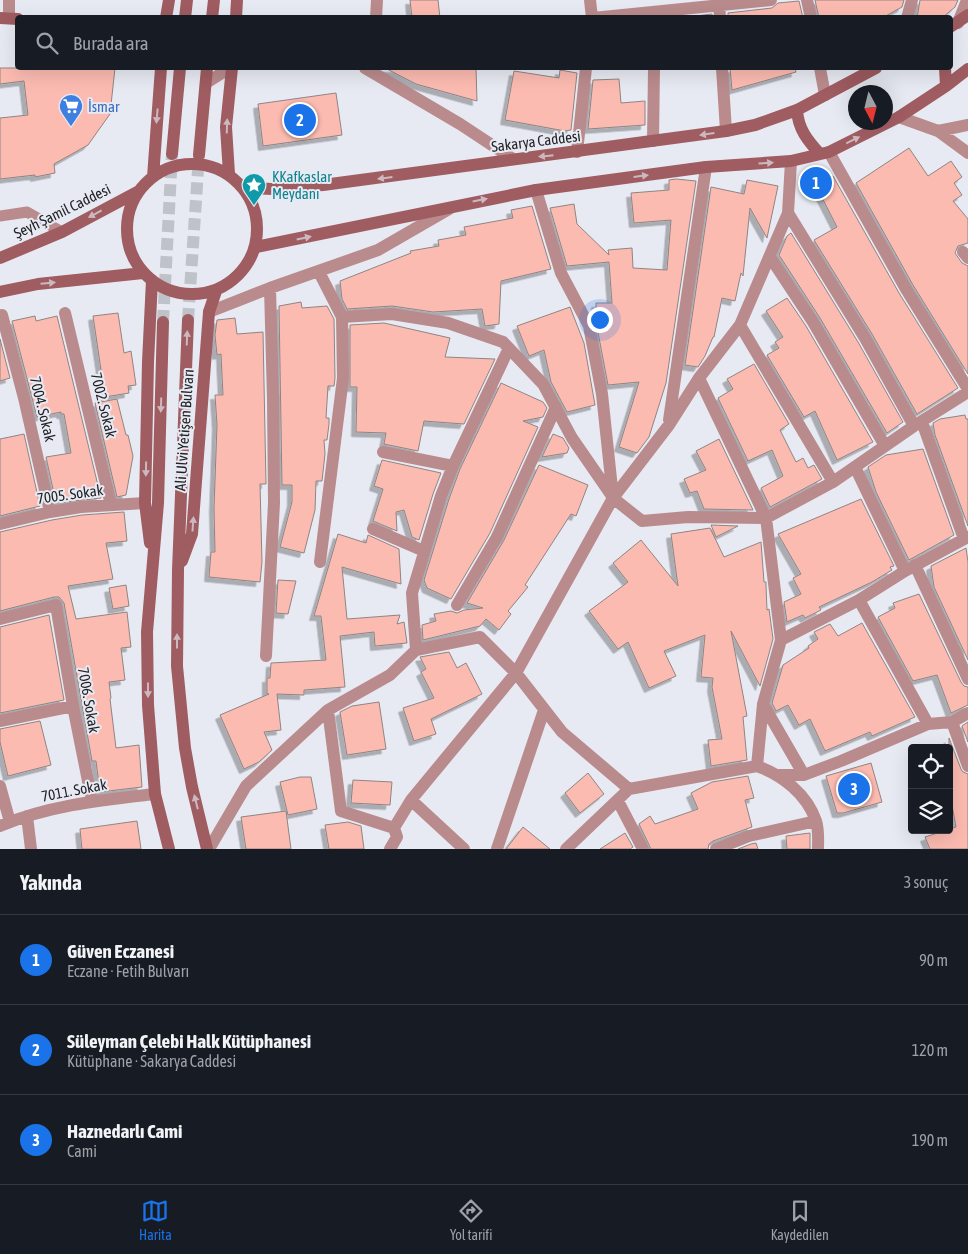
<!DOCTYPE html>
<html lang="tr">
<head>
<meta charset="utf-8">
<style>
  :root { --surface:#171b24; --page:#20242c; --text:#f1f3f6; --muted:#9ea1a6; --line:#363941; --accent:#1a73e8 }
  body { margin:0; font-family:"Asap Condensed",sans-serif; background:var(--page); color:var(--text) }
  .controls { position:absolute; right:15px; bottom:15px; display:grid; overflow:hidden; border-radius:5px; box-shadow:0 5px 20px #0002 }
  .controls button { width:45px; height:45px; display:grid; place-items:center; padding:0; border:0; border-bottom:1px solid var(--line); background:var(--surface); color:var(--text); font:25px sans-serif }
  .compass { position:absolute; left:848px; top:85px; width:45px; height:45px; border-radius:50%; background:var(--surface); box-shadow:0 5px 20px #0002; rotate:173deg }
  .you { position:absolute; left:599px; top:319px; width:18px; height:18px; margin:-12px; border:4px solid #fff; border-radius:50%; background:#1a73e8; box-shadow:0 0 0 8px #1a73e833 }
  .badge { display:grid; place-items:center; width:32px; height:32px; border-radius:50%; background:var(--accent); color:#fff; font-size:16px; font-weight:700 }
  .pin { position:absolute; translate:-50% -50%; border:2px solid #fff; box-shadow:0 1px 5px #0006 }
  .list { margin:0; padding:0; list-style:none }
  h2 { display:flex; justify-content:space-between; align-items:center; height:65px; margin:0; padding:0 20px; font-size:21px }
  h2 small { font-size:16px; font-weight:400; color:var(--muted) }
  .list li { display:grid; grid-template-columns:32px 1fr auto; gap:15px; align-items:center; box-sizing:border-box; height:90px; padding:0 20px; border-top:1px solid var(--line) }
  .list b { display:block; font-size:19px; white-space:nowrap }
  .list p { margin:0; font-size:16px; white-space:nowrap; color:var(--muted) }
  .list em { font-size:16px; font-style:normal; color:var(--muted) }
  .icon { flex:none; width:28px; height:28px; fill:none; stroke:currentColor; stroke-width:2; stroke-linecap:round; stroke-linejoin:round }
  .map { position:relative; flex:none; width:968px; height:849px; overflow:hidden }
  .search { position:absolute; background:var(--surface); box-shadow:0 5px 20px #0002; left:15px; right:15px; top:15px; height:55px; display:flex; align-items:center; gap:12px; box-sizing:border-box; padding:0 18px; border-radius:5px; color:var(--muted); font-size:19px }
  .sheet { height:335px; background:var(--surface) }
  nav { display:flex; justify-content:space-around; align-items:center; box-sizing:border-box; height:70px; border-top:1px solid var(--line); background:var(--surface); font-size:14px; color:var(--muted) }
  nav a { display:grid; justify-items:center; gap:2px }
  nav .on { color:var(--accent) }
  .map>svg:first-child { display:block }
</style>
</head>
<body>
<div class="map">
<svg width="968" height="849" viewBox="0 0 968 849">
  <defs>
    <filter id="shadow"><feDropShadow dx="-4.5" dy="4.5" stdDeviation="0" flood-color="#0004"/></filter>
  </defs>
  <rect width="100%" height="100%" fill="#e8eaf3"/>
  <path fill="#fcbbb1" stroke="#8f8483" filter="url(#shadow)" d="M410,0H438L440,18H412Z
    M815,0H904L902,7L882,18H819Z
    M920,0H958L955,7L942,18H917Z
    M799,1L803,18H728V13L772,8L778,3Z
    M712,14V18H679Z
    M0,68H115L110,114L88,145L54,164L55,173L35,177V175L0,179V118L28,115L24,81L0,84Z
    M385,68H476L477,101L416,84Z
    M730,68H795L796,72L732,90Z
    M560,70L577,73L571,130L565,131L505,120L514,71L559,78Z
    M619,79L621,103L645,101V125L588,129L593,80Z
    M336,93L342,135L263,146L258,104Z
    M909,148L928,176L951,161L962,177L954,183L962,195L953,201L968,219V243L958,246L955,253L962,263L968,266V374L913,285L856,183Z
    M833,176L899,293L958,388L917,414L872,334L814,240L837,227L815,184Z
    M676,179L696,181L666,383L649,437L637,453L619,447L639,382L608,385L596,322V303H612L609,262L567,266L550,208L574,204L577,224L609,255L608,250L632,248L633,268L667,270L671,220L634,223L631,193L669,190V180Z
    M747,180L778,186L767,238L750,208L743,276L741,273L735,301L722,298L714,337H713L705,356L698,367L685,365L711,187L744,194Z
    M532,206L551,269L501,281L499,324L485,326L482,309L433,312L392,306L347,309L342,299L340,281L411,253L410,251L439,246L438,240L466,235L464,227L513,218L511,210Z
    M791,233L858,342L903,422L887,433L820,318L779,255L787,236Z
    M787,298L806,326L873,442L837,460L815,411L804,417L767,355L779,348L775,342L783,337L766,311Z
    M301,302L302,308L327,306L334,319L335,378L334,386H328L326,418H329V424L327,440H324L325,454L322,481H316L315,510L304,553L280,547L292,502V485H282L279,306Z
    M570,307L584,343L595,405L567,412L551,382L544,350L529,356L517,326Z
    M118,313L124,353L131,351L136,385L128,386L129,393L105,397L93,316Z
    M35,316L36,321L57,316L101,498L56,503L46,457L71,453L64,414H61V412L37,417L12,321Z
    M235,318L237,334L263,332L266,484H260L262,562L260,582L209,577L211,552H215L214,508L217,425L215,395H223L221,354L217,355L215,335L217,320Z
    M384,323L450,338L445,357L495,359L464,424L424,421L418,451L384,444L386,433L356,432L357,387H350V325Z
    M0,339L10,378L0,381Z
    M754,364L789,424L780,430L796,462L803,458L808,468L814,465L822,479L770,507L761,488L783,476L772,450L748,461L718,398L733,389L727,379Z
    M501,383L543,402L547,408L543,417L523,421L538,427L490,533L451,599L427,588L424,580L449,499L460,469Z
    M117,399L126,435H128L133,456L126,495L117,497L95,403Z
    M965,415L966,419H968V526L935,435L933,423L940,419Z
    M24,434L40,506L0,516V439Z
    M553,434L563,438L569,448L567,453L542,457Z
    M719,439L753,510L704,509L697,491L690,493L684,479L706,470L696,451Z
    M923,449L954,535L909,560L876,492L868,467L886,455Z
    M382,460L441,473L433,494L419,540L412,537L404,510L396,512L397,531L373,521L383,489L374,486Z
    M539,465L588,485L576,516L571,514L525,585L528,587L508,611L511,614L499,630L486,619L480,626L423,640L422,625L436,621L434,614L451,611L457,613L464,610L483,608L467,603L504,540Z
    M861,499L894,566L890,567L892,570L872,582L819,607L821,610L805,618L803,615L787,622L784,602L801,594L793,578L801,574L778,534Z
    M124,512L127,541L106,543L113,579L68,586L76,619L127,612L131,647L121,648L125,680L109,682L111,698L110,699L116,748L139,745L142,787L100,792L96,761H92L64,603L59,597H54L0,611V532L52,520L82,515Z
    M711,525L738,526L716,537Z
    M710,528L724,557L761,542L764,582H766V586L767,610L769,609L773,639L760,686L731,631L747,716L743,717L747,760L711,766L708,740L722,739L712,687L713,678L701,677L705,635L664,651L676,676L649,688L628,642L618,649L589,611L628,582L613,563L641,540L678,586L671,534Z
    M338,534L366,543L368,535L399,549L401,584L342,567L347,619L400,615L397,624L404,622L407,643L375,646L374,632L340,636L345,687L304,690V695L277,694L281,730L264,732L272,750L259,762L244,769L220,715L269,694H267V678H270L271,663L326,660L321,616H314Z
    M966,548L968,562V660L934,587L931,566Z
    M278,580L296,581L288,614L276,613Z
    M126,585L129,606L113,609L109,588Z
    M919,594L961,682L964,686L968,687V705L951,713L937,675L913,681L878,617L895,608L893,603Z
    M49,615L64,700L0,713V627Z
    M862,623L915,717L872,736L870,732L825,751L810,719L799,725L788,705L776,711L772,703L783,665L809,648L808,646L818,639L814,632L830,624L838,636Z
    M449,652L457,668L466,663L482,694L431,719L436,734L414,741L403,708L434,698L421,672L426,669L420,657Z
    M379,702L386,749L347,755L340,712L352,706Z
    M40,721L51,765L8,776L0,742V729Z
    M968,722V742L962,726Z
    M949,738L961,769L963,772L968,774V849H930L925,837L956,827L949,789Z
    M871,763L882,802L843,813H837L826,776Z
    M588,773L604,794L580,813L565,793Z
    M748,776L754,798L745,800L752,827L713,841L709,844L708,849H651L639,824L650,816L655,824L698,809L691,793L712,782Z
    M300,777H311L317,809L288,815L280,782Z
    M353,780L392,782L390,805L351,803Z
    M286,811L291,849H246L241,817Z
    M137,821L141,849H82L80,829Z
    M348,822L361,826L364,849H329L325,825Z
    M523,827L550,849H506Z
    M625,833L633,847L630,849H600Z
    M810,833V849H787L786,836Z
    M756,843L758,849H738L751,844Z"/>
  <g fill="none" stroke-linecap="round" stroke-linejoin="round">
    <path stroke="#c0c2ca" stroke-width="12" stroke-dasharray="12 6" stroke-linecap="butt" d="M188,320L199,155
      M163,322L172,154"/>
    <path stroke="#ba8b8d" stroke-width="11" d="M0,216L27,212L62,232"/>
    <path stroke="#ba8b8d" stroke-width="12" d="M590,0L592,18
      M719,0L720,18
      M807,0L811,18
      M9,18V0
      M376,18L377,0
      M593,18L771,0
      M907,18L912,0
      M958,23L967,0
      M365,68L460,124L513,159
      M722,68L726,131
      M820,68L825,95
      M206,83L230,68
      M899,117L938,131L968,153
      M938,131L968,125
      M653,141L654,68
      M577,152L586,68
      M829,152L906,289L968,389
      M791,161L788,213L740,325L699,378L669,425L613,498L642,521L688,517L766,518L833,482L914,426L968,392
      M788,213L865,338L914,426
      M963,252L968,258
      M770,257L813,322L885,446
      M319,272L342,317L392,314L448,323L503,342L543,384L572,438L612,496
      M209,312L270,288L378,250L449,209
      M65,313L111,505
      M2,315L24,398L50,512
      M740,325L833,482
      M699,378L766,518L781,640L763,704L757,766C782,775 807,794 816,821C819,830 818,840 818,849
      M669,420L706,167
      M922,422L964,539
      M383,452L453,466
      M855,467L905,571
      M0,524L50,512L81,507L145,503
      M373,529L424,551
      M320,562L343,378L342,317
      M915,565L968,679
      M859,600L928,724
      M457,605L497,537L556,407
      M0,619L56,605L73,706L92,801
      M781,640L859,600L905,571L968,537
      M416,650L412,593L441,496L453,466L509,348
      M266,656L274,503L273,399L270,288
      M763,704L804,775
      M328,710L390,675L416,650L480,637L516,673L562,732L629,789L757,766
      M0,721L73,706
      M952,722L968,766
      M778,775H804L841,761L928,724L952,722L968,713
      M0,786L10,822
      M411,800L464,849
      M618,801L643,849
      M27,816L31,849
      M0,826C49,805 103,800 155,794
      M209,849L246,786L328,710L341,811L394,828
      M390,849L397,837L394,828L411,800L516,673L613,498L602,394L589,326L561,273L536,190
      M497,849L544,710
      M566,849L629,789
      M716,849L749,836L816,821"/>
    <path stroke="#9f5c61" stroke-width="12" d="M0,18L18,19
      M166,18L169,0
      M185,18L187,0
      M212,18L214,0
      M236,18L237,0
      M950,27L968,15
      M945,68L946,86
      M797,110C798,129 808,141 820,154
      M172,154L180,68
      M199,155L207,68
      M127 229a65 65 0 1 1 130 0a65 65 0 1 1-130 0Z
      M229,174L226,127L232,68
      M153,177L161,68
      M244,188L273,189L323,185L726,131L755,125L797,110L876,68
      M256,247L536,190L706,167L791,161L829,152L899,117L946,86L968,69
      M0,258L62,232L139,191
      M0,292L38,284L143,273
      M188,320L178,570L177,666L185,748L192,787L207,849
      M163,322L158,503L147,632L148,705L155,794L169,849
      M150,543L145,503L148,362L152,280
      M182,561L192,534L209,312L216,291"/>
  </g>
  <defs><path id="oneway-solid" d="M-6-.8H1V-3.2L6.5 0L1 3.2V.8H-6Z" transform="scale(1.25)"/></defs>
  <g fill="#ceb8c0">
    <use href="#oneway-solid" transform="translate(157 116) rotate(95)"/>
    <use href="#oneway-solid" transform="translate(227 126) rotate(-88)"/>
    <use href="#oneway-solid" transform="translate(707 134) rotate(172)"/>
    <use href="#oneway-solid" transform="translate(853 140) rotate(-26)"/>
    <use href="#oneway-solid" transform="translate(546 156) rotate(174)"/>
    <use href="#oneway-solid" transform="translate(766 163) rotate(-4)"/>
    <use href="#oneway-solid" transform="translate(641 176) rotate(-7)"/>
    <use href="#oneway-solid" transform="translate(385 178) rotate(173)"/>
    <use href="#oneway-solid" transform="translate(480 200) rotate(-11)"/>
    <use href="#oneway-solid" transform="translate(95 214) rotate(152)"/>
    <use href="#oneway-solid" transform="translate(304 238) rotate(-12)"/>
    <use href="#oneway-solid" transform="translate(48 283) rotate(-5)"/>
    <use href="#oneway-solid" transform="translate(187 338) rotate(-88)"/>
    <use href="#oneway-solid" transform="translate(161 405) rotate(92)"/>
    <use href="#oneway-solid" transform="translate(146 469) rotate(91)"/>
    <use href="#oneway-solid" transform="translate(193 524) rotate(-86)"/>
    <use href="#oneway-solid" transform="translate(177 641) rotate(-90)"/>
    <use href="#oneway-solid" transform="translate(148 690) rotate(90)"/>
    <use href="#oneway-solid" transform="translate(196 802) rotate(-104)"/>
  </g>
  <defs>
    <g id="supermarket-pin" transform="scale(1.25)"><path d="M0 17L-7.5 6A9.5 9.5 0 1 1 7.5 6Z" fill="#3f7fe0" stroke="#e8eaf3"/><path d="M-6-5.5h2.5l.6 2H6L4.5 2H-2.5L-4.4-4H-6ZM-1.5 3.2a1.3 1.3 0 1 0 .1 0ZM3 3.2a1.3 1.3 0 1 0 .1 0Z" fill="#fff"/></g>
    <g id="sight-pin" transform="scale(1.25)"><path d="M0 17L-7.5 6A9.5 9.5 0 1 1 7.5 6Z" fill="#0f9aa8" stroke="#e8eaf3"/><path d="M0-6L1.8-2.2L6-1.7L2.9 1.2L3.7 5.4L0 3.3L-3.7 5.4L-2.9 1.2L-6-1.7L-1.8-2.2Z" fill="#fff"/></g>
  </defs>
  <g fill-rule="evenodd">
    <use href="#supermarket-pin" x="71" y="106"/>
    <use href="#sight-pin" x="254" y="185"/>
  </g>
  <g text-anchor="middle" dominant-baseline="central" stroke-width="4" stroke-linejoin="round" paint-order="stroke">
    <g font-size="15" fill="#366cbe" stroke="#e8eaf3" text-anchor="start">
      <text x="88" y="106">İsmar</text>
    </g>
    <g font-size="15" fill="#222326" stroke="#e8eaf3">
      <text transform="translate(536 141) rotate(-7)">Sakarya Caddesi</text>
      <text transform="translate(62 211) rotate(-26)">Şeyh Şamil Caddesi</text>
      <text transform="translate(104 405) rotate(76)">7002. Sokak</text>
      <text transform="translate(43 409) rotate(76)">7004. Sokak</text>
      <text transform="translate(184 430) rotate(-86)">Ali Ulvi Yetişen Bulvarı</text>
      <text transform="translate(70 494) rotate(-8)">7005. Sokak</text>
      <text transform="translate(89 700) rotate(80)">7006. Sokak</text>
      <text transform="translate(74 790) rotate(-11)">7011. Sokak</text>
    </g>
    <g font-size="15" fill="#0d838f" stroke="#e8eaf3" text-anchor="start">
      <text x="272" y="176">KKafkaslar<tspan x="272" dy="17">Meydanı</tspan></text>
    </g>
  </g>
</svg>
<div class="controls">
<button><svg class="icon" aria-label="locate" viewBox="0 0 24 24"><circle cx="12" cy="12" r="6"/><path d="M12 2v4M12 18v4M2 12h4M18 12h4"/></svg></button>
<button><svg class="icon" aria-label="layers" viewBox="0 0 24 24"><path d="M12 4l9 5-9 5-9-5zM3 14l9 5 9-5"/></svg></button>
</div>
<svg class="compass" viewBox="-18 -18 36 36"><path d="M0-13l5 13h-10z" fill="#e53935"/><path d="M0 13l5-13h-10z" fill="#9ea1a6"/></svg>
<div class="you"></div>
<div class="pin badge" style="left:816px;top:183px">1</div>
<div class="pin badge" style="left:300px;top:120px">2</div>
<div class="pin badge" style="left:854px;top:789px">3</div>
<div class="search"><svg class="icon" aria-label="search" viewBox="0 0 24 24"><circle cx="10" cy="10" r="6"/><path d="M15 15l6 6"/></svg>Burada ara</div>
</div>
<section class="sheet">
<h2>Yakında<small>3 sonuç</small></h2>
<ul class="list">
<li><span class="badge">1</span><div><b>Güven Eczanesi</b><p>Eczane · Fetih Bulvarı</p></div><em>90 m</em></li>
<li><span class="badge">2</span><div><b>Süleyman Çelebi Halk Kütüphanesi</b><p>Kütüphane · Sakarya Caddesi</p></div><em>120 m</em></li>
<li><span class="badge">3</span><div><b>Haznedarlı Cami</b><p>Cami</p></div><em>190 m</em></li>
</ul>
</section>
<nav>
<a class="on"><svg class="icon" aria-label="map" viewBox="0 0 24 24"><path d="M3 6l6-2 6 2 6-2v14l-6 2-6-2-6 2zM9 4v14M15 6v14"/></svg>Harita</a>
<a><svg class="icon" aria-label="directions" viewBox="0 0 24 24"><path d="M12 3l9 9-9 9-9-9zM9 14v-3h6M13 9l2 2-2 2"/></svg>Yol tarifi</a>
<a><svg class="icon" aria-label="saved" viewBox="0 0 24 24"><path d="M7 4h10v16l-5-4-5 4z"/></svg>Kaydedilen</a>
</nav>
</body>
</html>
